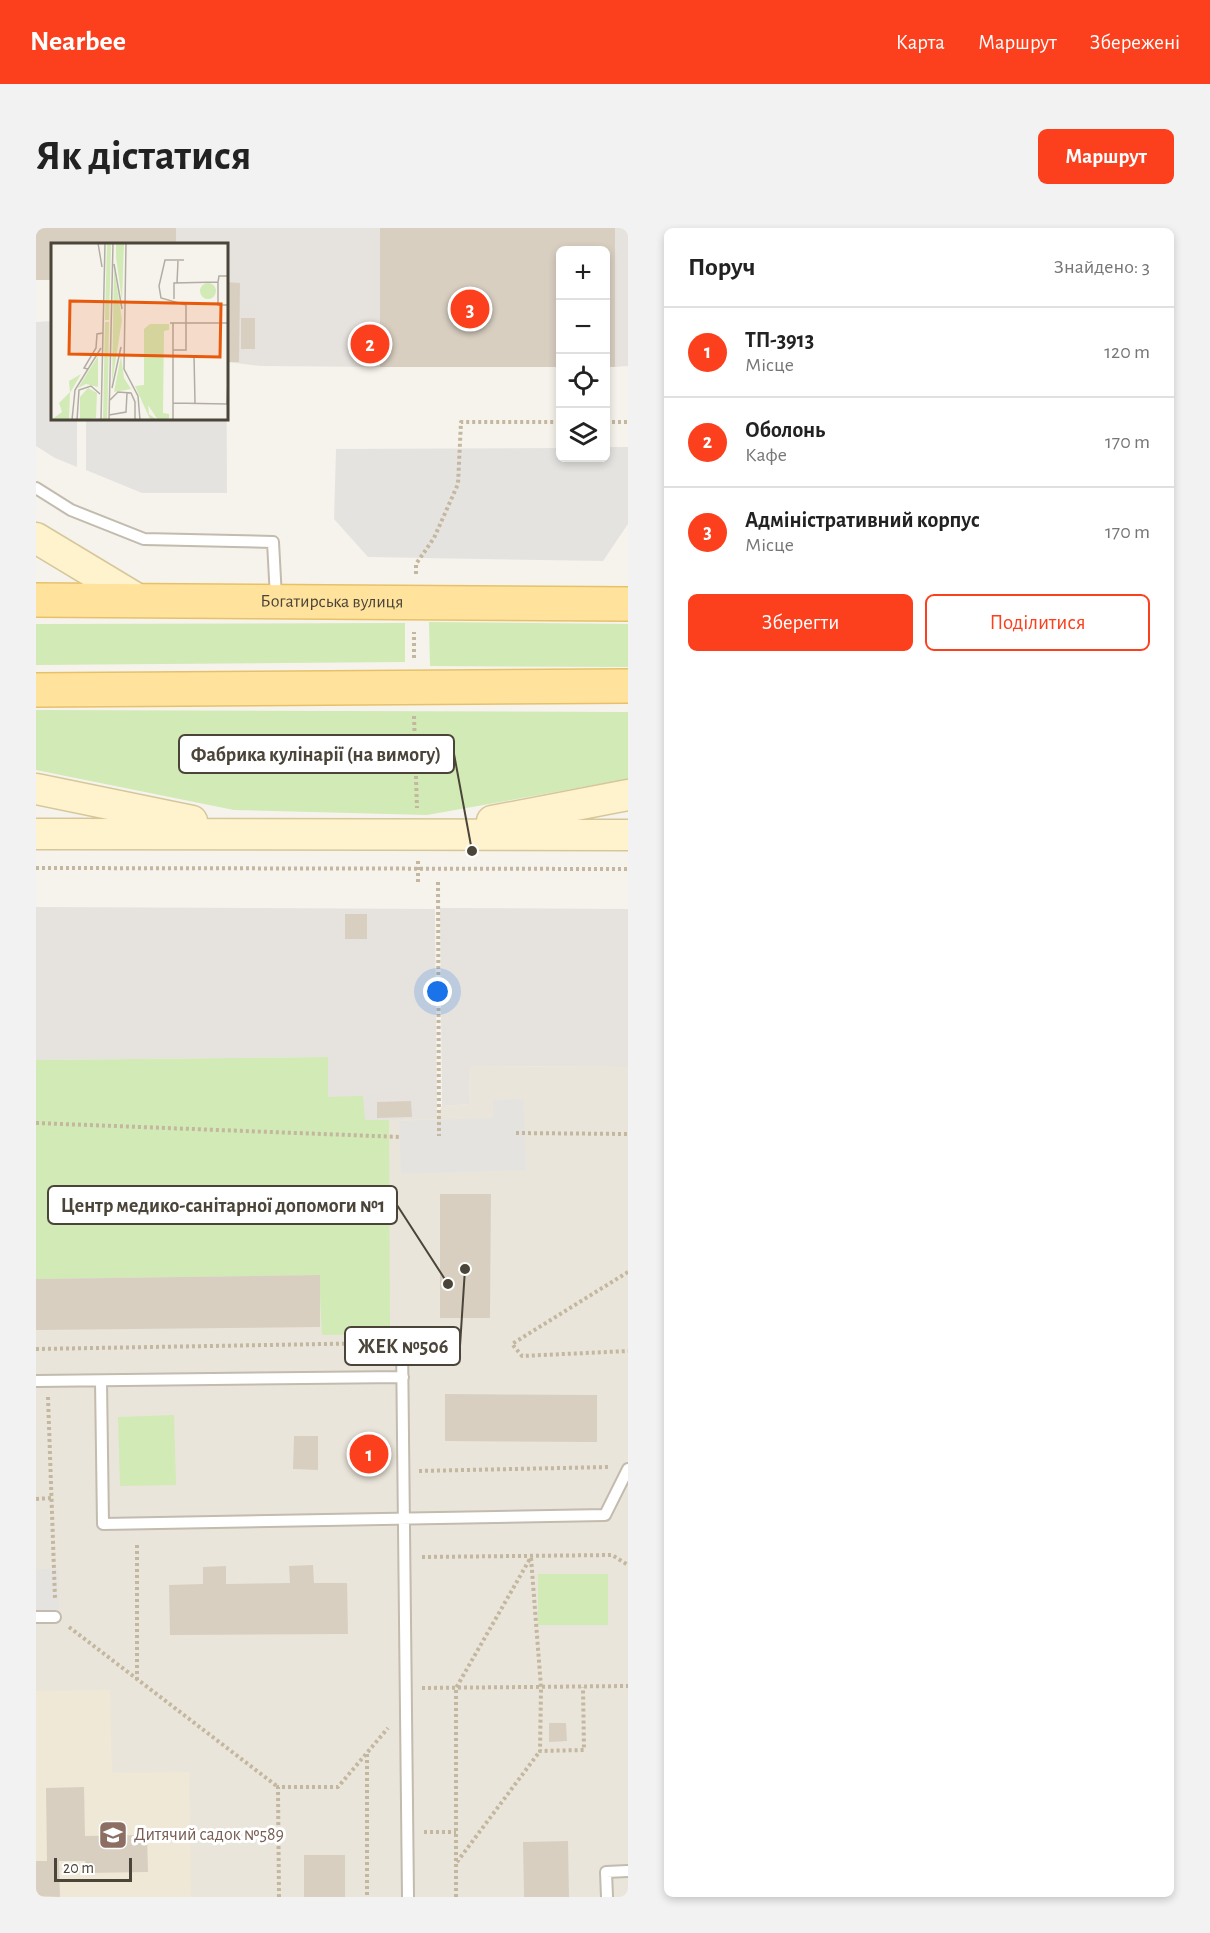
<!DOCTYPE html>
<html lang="uk">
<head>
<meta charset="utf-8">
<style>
  :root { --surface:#fff; --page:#f2f2f2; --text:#222; --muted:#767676; --line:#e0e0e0; --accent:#fc3f1d }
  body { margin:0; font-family:"Alegreya Sans",sans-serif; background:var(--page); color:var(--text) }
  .controls { position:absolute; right:18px; top:18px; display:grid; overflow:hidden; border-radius:9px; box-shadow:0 3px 9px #0003 }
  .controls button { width:54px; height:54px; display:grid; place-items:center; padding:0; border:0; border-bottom:2px solid var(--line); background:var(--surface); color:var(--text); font:30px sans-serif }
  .scale { position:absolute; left:18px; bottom:15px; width:78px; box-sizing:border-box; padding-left:6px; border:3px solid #4b4439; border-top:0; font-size:16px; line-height:21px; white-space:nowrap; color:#4b4439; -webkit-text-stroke:4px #fff; paint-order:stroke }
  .you { position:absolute; left:402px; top:764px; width:21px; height:21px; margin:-15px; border:4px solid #fff; border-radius:50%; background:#1a73e8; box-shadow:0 0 0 9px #1a73e833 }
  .badge { display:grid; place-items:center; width:39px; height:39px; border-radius:50%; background:var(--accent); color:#fff; font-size:20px; font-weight:700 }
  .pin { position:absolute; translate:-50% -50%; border:3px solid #fff; box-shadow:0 2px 6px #0006 }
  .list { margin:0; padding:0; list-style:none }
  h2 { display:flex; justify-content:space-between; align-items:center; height:78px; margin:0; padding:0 24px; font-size:26px }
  h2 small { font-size:20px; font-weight:400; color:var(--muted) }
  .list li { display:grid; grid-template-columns:39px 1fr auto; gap:18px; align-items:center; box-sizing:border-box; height:90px; padding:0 24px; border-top:2px solid var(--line) }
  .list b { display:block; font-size:22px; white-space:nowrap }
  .list p { margin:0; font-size:20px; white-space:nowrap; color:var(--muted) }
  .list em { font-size:20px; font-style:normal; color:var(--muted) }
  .actions { display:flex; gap:12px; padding:18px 24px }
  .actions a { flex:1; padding:14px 0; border:2px solid var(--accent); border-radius:9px; text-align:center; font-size:21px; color:var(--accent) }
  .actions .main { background:var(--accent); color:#fff }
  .icon { flex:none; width:33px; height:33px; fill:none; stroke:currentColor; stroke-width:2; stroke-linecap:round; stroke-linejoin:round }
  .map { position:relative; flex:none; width:592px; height:1669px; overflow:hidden; border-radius:9px }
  header { display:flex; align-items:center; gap:36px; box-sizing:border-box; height:84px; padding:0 30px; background:var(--accent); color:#fff }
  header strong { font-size:28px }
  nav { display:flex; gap:33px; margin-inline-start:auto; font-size:21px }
  .intro { display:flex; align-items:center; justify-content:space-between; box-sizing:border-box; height:144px; padding:0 36px }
  h1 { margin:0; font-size:42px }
  .button { padding:15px 27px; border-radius:9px; background:var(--accent); color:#fff; font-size:21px; font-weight:700 }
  main { display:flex; gap:36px; padding:0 36px }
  aside { flex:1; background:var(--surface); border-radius:9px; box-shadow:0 3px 9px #0003 }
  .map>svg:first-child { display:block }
</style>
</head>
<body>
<header>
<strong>Nearbee</strong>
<nav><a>Карта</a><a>Маршрут</a><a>Збережені</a></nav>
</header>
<div class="intro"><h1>Як дістатися</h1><a class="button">Маршрут</a></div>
<main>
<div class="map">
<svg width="592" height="1669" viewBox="0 0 592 1669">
  <rect width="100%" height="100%" fill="#f6f3ec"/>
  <path fill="#eae5da" d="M0,832L327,868L400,890L406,878L433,876L434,838L592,839V1669H0Z"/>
  <path fill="#e6e2dd" d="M0,0H344V139L225,138L191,134L190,16H16V52H0Z
    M579,0H592V138L579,139Z
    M0,679L399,681L401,890L329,893L292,870V829L0,832Z
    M404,680L592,681V839L434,838L433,876L406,878Z"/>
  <path fill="#efe8d6" d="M74,1462L76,1545L153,1544L155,1669H0V1463Z"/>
  <path fill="#d2eab5" d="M393,394L592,396V439L394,438Z
    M369,395V434L0,437V396Z
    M0,482L592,484V551L391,587L198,582L0,542Z
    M292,829V869L327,868L329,892H353L354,1106L286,1107L283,1047L0,1051V832Z
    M138,1187L140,1257L84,1258L82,1189Z
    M502,1346H572V1397H502Z"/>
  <path fill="#e5e3e0" d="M190,50L191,265H106L50,242V191L190,190Z
    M16,93V190L41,191V239L19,230L0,218V94Z
    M570,219H592V296L567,333L332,329L298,291L300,221L524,220V230H570Z
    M488,871L490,942L365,946L363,893L457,890V872Z
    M0,1341H23V1391H0Z"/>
  <path fill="#d8cfc1" d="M0,0H140V16H16V52H0Z
    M344,0H579V139H570V22H524V139H344Z
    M190,54L204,55L203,134H190Z
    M205,90H219V121H205Z
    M309,686H331V711H309Z
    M375,873L376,889L341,890V874Z
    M404,966H455L454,1090H404Z
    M284,1047V1099L0,1102V1051Z
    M409,1166L561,1167V1214L409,1213Z
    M258,1208H282V1242L257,1241Z
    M322,1209H345V1243H322Z
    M277,1337L278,1355H311L312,1406L134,1407L133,1357L167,1356V1339L190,1338V1356L254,1355L253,1338Z
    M513,1495H530L531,1513L513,1514Z
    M48,1559L49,1608L111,1607L112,1644L49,1645V1633H23L24,1669L0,1668V1633H11L10,1560Z
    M532,1613L533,1669H488L487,1614Z
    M268,1627H309V1669H268Z"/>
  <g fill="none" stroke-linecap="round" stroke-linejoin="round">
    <g stroke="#c2bbae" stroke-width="14">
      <path id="lane" d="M0,260L35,282L108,311L237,314L240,370
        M366,1115L372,1669
        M0,1153L367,1149
        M65,1153L67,1296L569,1287L592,1241
        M0,1389H19
        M571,1669L570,1644L592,1643"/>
    </g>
    <g stroke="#d6c79b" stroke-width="33">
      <path id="secondary" d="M0,310L103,372
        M0,561L156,593
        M456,593L592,567
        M0,606L592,607"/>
    </g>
    <g stroke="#e6c16a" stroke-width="36">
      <g id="primary">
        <path id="s1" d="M0,372L592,376"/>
        <path d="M0,462L592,458"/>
      </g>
    </g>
    <path stroke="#c4b79f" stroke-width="4" stroke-dasharray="3 3" stroke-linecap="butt" d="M570,194H592
      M380,346V336L398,310L422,256L425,194H524
      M378,430V404
      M378,488L381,580
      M0,640L592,641
      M382,654V632
      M402,654L403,908
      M0,895L365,909
      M480,905L592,906
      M592,1044L476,1116L486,1128L592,1123
      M0,1121L347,1115
      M12,1169L19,1371
      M383,1243L574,1239
      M0,1271L15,1270
      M386,1329L576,1327L592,1337
      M495,1330L505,1459L504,1523L548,1522L547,1459
      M33,1399L242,1559
      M101,1452V1314
      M386,1460L592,1458
      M331,1526V1669
      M388,1604H420
      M421,1634L504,1523
      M243,1669L242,1559H302L352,1500
      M420,1669V1460L495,1329"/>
    <use href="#lane" stroke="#fff" stroke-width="10"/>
    <use href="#secondary" stroke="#fff3cd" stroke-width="30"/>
    <use href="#primary" stroke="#ffe39c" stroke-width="33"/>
  </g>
  <defs>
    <g id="school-square" transform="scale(1.5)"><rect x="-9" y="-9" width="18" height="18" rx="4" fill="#8d6e63" stroke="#fff"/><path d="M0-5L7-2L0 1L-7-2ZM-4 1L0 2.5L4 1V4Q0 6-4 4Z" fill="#fff"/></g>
  </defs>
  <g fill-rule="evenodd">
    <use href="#school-square" x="77" y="1607"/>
  </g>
  <g text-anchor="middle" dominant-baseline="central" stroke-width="6" stroke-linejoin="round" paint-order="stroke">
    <g font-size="18" fill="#4b4439" stroke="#fff">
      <text stroke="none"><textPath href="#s1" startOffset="296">Богатирська вулиця</textPath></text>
    </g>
    <g font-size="18" fill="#785e54" stroke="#fff" text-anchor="start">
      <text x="98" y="1607">Дитячий садок №589</text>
    </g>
  </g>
  <g transform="translate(15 15)">
    <rect width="177" height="177" fill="#f6f3ec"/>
    <path d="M56,0H60L58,77H54ZM65,0H73L71,58L65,14ZM63,25L71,77L61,140ZM149 48a8 8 0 1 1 16 0a8 8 0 1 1-16 0ZM54,79H58L57,141L56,177H52ZM99,81H118V87L113,88L112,170L118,171V177H107L97,162L98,171L106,177L99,176L84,143L93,142V86ZM47,113V144L35,141L27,145ZM70,113L73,135L80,146L63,149ZM30,131L19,150L18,177H0L11,169L8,160L19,149L18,138ZM37,145L46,150L45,175L29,177V154Z" fill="#d2eab5"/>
    <path fill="none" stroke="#b2ada4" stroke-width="1.5" d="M47,0L51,24M75,0L73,126L87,153L89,177M63,21L71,66M177,33H168L167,39V62H177M126,40L127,18M123,56V40L167,39M119,80H177M122,107H135V62L110,55L108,43L114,17H133M143,112L144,160M37,126L33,125L45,105L46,91L52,90M61,145L70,104M59,157L67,149L80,150L84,159V177M122,160L176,161L177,136M58,172L75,169L76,150M21,177L24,147L50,105M26,177L28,147L40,143L49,151M50,177L54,0M58,177L62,0M122,177V80"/>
    <path fill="#e8590c" fill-opacity="0.15" stroke="#e8590c" stroke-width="3" d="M19,58L170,61L169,114L18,111Z"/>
    <rect width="177" height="177" fill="none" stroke="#4b4439" stroke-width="3"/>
  </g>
  <path fill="none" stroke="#4b4439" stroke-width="2" d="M436 623L418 526M412 1056L361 977M429 1041L424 1118"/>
  <g fill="#4b4439" stroke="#fff" stroke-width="2">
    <circle cx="436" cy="623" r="6"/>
    <circle cx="412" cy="1056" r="6"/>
    <circle cx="429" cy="1041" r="6"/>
  </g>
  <g fill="#fff" stroke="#4b4439" stroke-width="2">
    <rect x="143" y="507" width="275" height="38" rx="6"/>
    <rect x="12" y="958" width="349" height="38" rx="6"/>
    <rect x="309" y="1099" width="115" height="38" rx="6"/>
  </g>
  <g font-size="20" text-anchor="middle" font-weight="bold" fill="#4b4439">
    <text x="280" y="533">Фабрика кулінарії (на вимогу)</text>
    <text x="187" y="984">Центр медико-санітарної допомоги №1</text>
    <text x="367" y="1125">ЖЕК №506</text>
  </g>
</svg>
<div class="controls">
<button>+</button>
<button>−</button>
<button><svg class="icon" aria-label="locate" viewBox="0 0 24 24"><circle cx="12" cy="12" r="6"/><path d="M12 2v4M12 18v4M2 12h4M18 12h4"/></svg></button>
<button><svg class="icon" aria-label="layers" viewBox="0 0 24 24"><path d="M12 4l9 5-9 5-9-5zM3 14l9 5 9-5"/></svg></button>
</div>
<div class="scale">20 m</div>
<div class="you"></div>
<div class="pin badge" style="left:333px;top:1226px">1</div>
<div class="pin badge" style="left:334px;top:116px">2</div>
<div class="pin badge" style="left:434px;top:81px">3</div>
</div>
<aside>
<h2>Поруч<small>Знайдено: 3</small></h2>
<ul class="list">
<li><span class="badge">1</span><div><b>ТП-3913</b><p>Місце</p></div><em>120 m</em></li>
<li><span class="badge">2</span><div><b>Оболонь</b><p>Кафе</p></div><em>170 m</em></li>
<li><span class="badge">3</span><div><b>Адміністративний корпус</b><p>Місце</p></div><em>170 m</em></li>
</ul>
<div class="actions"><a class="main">Зберегти</a><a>Поділитися</a></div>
</aside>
</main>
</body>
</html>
